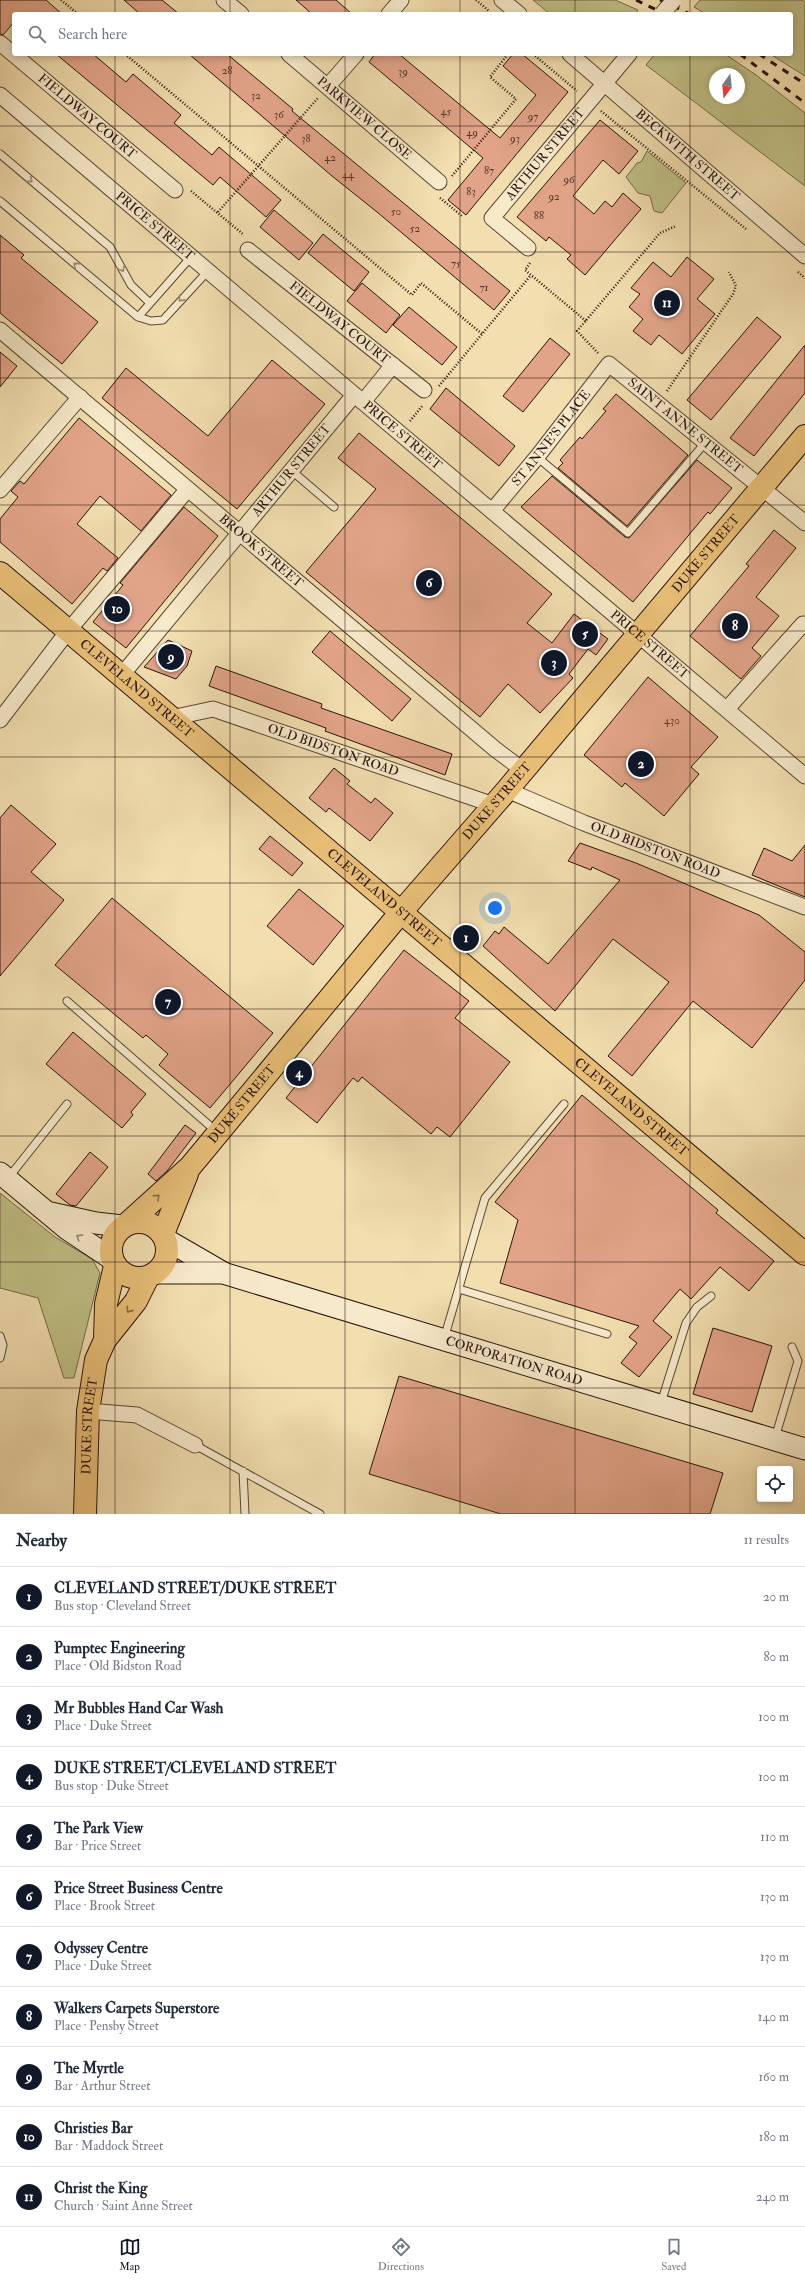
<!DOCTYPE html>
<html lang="en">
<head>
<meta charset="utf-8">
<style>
  :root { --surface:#fff; --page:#f2f2f3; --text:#1f2937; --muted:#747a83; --line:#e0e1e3; --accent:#111827 }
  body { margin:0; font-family:"IM FELL Double Pica",serif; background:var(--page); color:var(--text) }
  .controls { position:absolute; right:12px; bottom:12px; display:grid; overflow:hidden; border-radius:4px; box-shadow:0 2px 6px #0003 }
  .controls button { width:36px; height:36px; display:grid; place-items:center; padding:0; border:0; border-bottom:1px solid var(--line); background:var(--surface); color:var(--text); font:20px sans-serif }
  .compass { position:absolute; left:709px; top:68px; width:36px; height:36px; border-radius:50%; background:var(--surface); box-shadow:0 2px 6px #0003; rotate:195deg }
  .you { position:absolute; left:495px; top:908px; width:14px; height:14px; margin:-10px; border:3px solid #fff; border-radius:50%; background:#1a73e8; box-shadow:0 0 0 6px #1a73e833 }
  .badge { display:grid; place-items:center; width:26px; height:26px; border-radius:50%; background:var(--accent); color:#fff; font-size:13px; font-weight:700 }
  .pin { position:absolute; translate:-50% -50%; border:2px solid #fff; box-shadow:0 1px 4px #0006 }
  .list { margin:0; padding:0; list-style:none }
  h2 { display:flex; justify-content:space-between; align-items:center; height:52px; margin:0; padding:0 16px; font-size:17px }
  h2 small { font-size:13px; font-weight:400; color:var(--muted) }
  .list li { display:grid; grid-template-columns:26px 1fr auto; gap:12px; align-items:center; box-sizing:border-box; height:60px; padding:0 16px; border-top:1px solid var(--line) }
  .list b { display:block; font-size:15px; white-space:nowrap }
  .list p { margin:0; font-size:13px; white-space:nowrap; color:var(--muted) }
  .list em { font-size:13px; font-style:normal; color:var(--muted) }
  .icon { flex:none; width:22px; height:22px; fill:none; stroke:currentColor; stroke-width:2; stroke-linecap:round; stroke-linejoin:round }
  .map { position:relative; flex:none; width:805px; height:1514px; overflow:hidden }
  .search { position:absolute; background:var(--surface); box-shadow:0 2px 6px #0003; left:12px; right:12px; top:12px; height:44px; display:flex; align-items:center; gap:10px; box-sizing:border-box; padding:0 14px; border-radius:4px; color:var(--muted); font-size:15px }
  .sheet { height:712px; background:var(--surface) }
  nav { display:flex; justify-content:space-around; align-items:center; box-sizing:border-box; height:56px; border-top:1px solid var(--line); background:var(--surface); font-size:11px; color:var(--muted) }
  nav a { display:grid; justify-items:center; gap:2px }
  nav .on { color:var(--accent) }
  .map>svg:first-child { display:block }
</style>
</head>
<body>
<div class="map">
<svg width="805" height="1514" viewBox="0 0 805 1514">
  <rect width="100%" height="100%" fill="#f2deaf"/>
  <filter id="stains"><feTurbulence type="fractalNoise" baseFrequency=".005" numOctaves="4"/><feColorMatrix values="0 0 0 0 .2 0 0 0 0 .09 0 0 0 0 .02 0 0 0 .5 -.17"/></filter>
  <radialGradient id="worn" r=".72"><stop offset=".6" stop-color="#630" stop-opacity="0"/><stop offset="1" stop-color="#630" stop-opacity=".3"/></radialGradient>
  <path fill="#c0c086" stroke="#746a4a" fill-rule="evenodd" d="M533,0H615L638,10L635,14L549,13Z
    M700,0H802L805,2V76L770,54H791V14H706L694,7Z
    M655,54H725L756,75L805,113V186L646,65ZM715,74H739V98H715Z
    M647,151L686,183L662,213L654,211L650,196L638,193L626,177L637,163L641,162Z
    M0,1193L55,1237L92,1259L100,1273L74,1378H64L38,1298L0,1288Z"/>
  <path fill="#e2a489" stroke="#28140d" d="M0,0H46L62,14H14V22L3,35L0,34Z
    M124,0H162L179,14H140Z
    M296,0H336L352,14H312Z
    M56,54H93L126,82L133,74L181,115L174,123L212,155L219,147L281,200L266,217L220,177L213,185Z
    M189,54H227L293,109L292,111L510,291L494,310L377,212L332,176Z
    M375,54H399L500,138L536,95L503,66L513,54H522L568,92L466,215L448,200L483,158L369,62Z
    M600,120L638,151L619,174L603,160L573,196L594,214L605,201L612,207L623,193L641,209L585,275L567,259L571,255L549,237L546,241L517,217Z
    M274,210L313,243L299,260L260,227Z
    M323,234L369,272L354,291L308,253Z
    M0,235L24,255L21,258L98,322L62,364L0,313Z
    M687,257L714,279L697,299L715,314L682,354L659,335L651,345L633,331L643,319L629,307L640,294L631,288L653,262L671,277Z
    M362,283L400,315L386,333L347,301Z
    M409,307L457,347L442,365L393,325Z
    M757,317L781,337L711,420L687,400Z
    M550,338L570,354L523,412L503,396Z
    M805,345V393L754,456L730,438Z
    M0,352L17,366L0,387Z
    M272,360L325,404L237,509L102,398L126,368L208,436Z
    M446,388L515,446L499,466L430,409Z
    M616,394L688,455L627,526L558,468L563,463L560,460L580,437L582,439L606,411L603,409Z
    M79,418L171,495L141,531L100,496L77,524L118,558L107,571L103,568L72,604L0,542V519L18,497L11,491L20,481L24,484Z
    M359,433L552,594L527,623L552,643L574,614L608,639L596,655L588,649L569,674L573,678L540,713L508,684L480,717L306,572L376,489L338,458Z
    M697,460L732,488L710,514L708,512L633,602L521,507L552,476L625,537L629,538Z
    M184,507L218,536L126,648L93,622L123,585L120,583Z
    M774,530L796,548L756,597L779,616L752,648L761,656L741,679L690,636L749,566L746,564Z
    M330,631L411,699L392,721L312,652Z
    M168,640L192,651L187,666L176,679L144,667Z
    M216,666L322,704L321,708L452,754L445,775L325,731L326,728L209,686Z
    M648,677L718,737L691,767L699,774L664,816L625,783L622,787L584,755Z
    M334,768L350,781L347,784L371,803L375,798L393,813L370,841L329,808L326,812L309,798Z
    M11,805L56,844L31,872L64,900L0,976V818Z
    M270,836L303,863L292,876L259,849Z
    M580,843L636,863L759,915L805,952V980L752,1048L693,1001L632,1076L608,1056L669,982L613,939L555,1011L483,946L495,931L499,934L504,927L548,964L620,880L592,867L591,870L568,861Z
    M805,845V897L752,875L764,848L792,861Z
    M299,889L344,926L313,965L267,926Z
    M112,898L273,1033L210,1108L159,1065L168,1054L146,1035L143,1038L55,965Z
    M404,950L469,1001L455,1018L510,1062L450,1137L437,1127L431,1134L362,1077L358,1082L353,1078L317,1123L286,1098Z
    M73,1032L146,1094L131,1112L133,1115L122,1128L46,1064Z
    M582,1095L718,1210L716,1213L774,1261L749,1291L720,1267L691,1299L680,1289L653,1321L672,1337L639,1377L621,1363L637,1343L629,1337L639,1326L500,1283L518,1220L495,1202Z
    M185,1125L196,1133L167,1171L156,1181L148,1174Z
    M90,1152L108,1167L76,1206L70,1205L56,1194Z
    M713,1328L772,1346L752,1412L693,1394Z
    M399,1376L723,1473L710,1514H501L369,1474Z"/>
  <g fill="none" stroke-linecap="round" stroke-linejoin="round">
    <g stroke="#5a4636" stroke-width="9">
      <path id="lane" d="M0,154L110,247L131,285L150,303
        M0,201L138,317L151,321L163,320L208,271
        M138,317L191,257
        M537,457L628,533L705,443
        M292,471L334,507
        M67,1001L217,1132
        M9,1177L67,1104
        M459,1289L607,1334
        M0,1336L3,1345L0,1358
        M444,1339L485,1198L564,1104
        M661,1403L686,1323L697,1307L711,1296
        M775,1438L798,1361L792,1347
        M195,1445L320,1514
        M243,1471L245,1514"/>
    </g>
    <g stroke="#5a4636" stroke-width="17">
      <g id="street">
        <path d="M224,0L241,14"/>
        <path d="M502,0L519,14"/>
        <path d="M389,14L401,0"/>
        <path id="s1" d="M0,43L175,190"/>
        <path id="s2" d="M289,54L439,182"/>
        <path id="s3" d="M570,54L805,256"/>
        <path d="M328,86L356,54"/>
        <path id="s4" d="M0,95L805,776"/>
        <path id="s5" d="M528,248L492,218L629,54"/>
        <path id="s6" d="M248,250L424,390"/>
        <path id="s7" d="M0,330L495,749L523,770"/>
        <path d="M363,402L393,365"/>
        <path d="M0,490L80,397"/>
        <path id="s8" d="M492,511L537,457L609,364L805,523"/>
        <path id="s9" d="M121,676L354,395"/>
        <path d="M727,709L803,624"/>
        <path id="s10" d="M171,718L213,709L494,805"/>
        <path d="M0,720L68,631L187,490"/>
        <path id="s11" d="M507,790L584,823L805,907"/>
        <path d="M88,1411L137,1415L195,1445"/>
      </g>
    </g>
    <g stroke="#28140d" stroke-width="23">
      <g id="secondary">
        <path d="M0,1173L67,1229L112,1259"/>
        <path d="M51,1213L96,1223L122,1226"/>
        <path d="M165,1239L222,1272"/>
        <path id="s12" d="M155,1273H223L805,1449"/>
      </g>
    </g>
    <g stroke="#28140d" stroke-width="24">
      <g id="primary">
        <path id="s13" d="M0,573L805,1254"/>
        <circle cx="139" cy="1250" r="28"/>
        <path id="s14" d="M128,1223L190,1167L401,912L507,790L805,436"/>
        <path d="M163,1234L187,1174"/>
        <path d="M105,1340L106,1304L115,1266"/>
        <path id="s15" d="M85,1514L88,1411L96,1360L105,1340L136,1301L148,1277"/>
      </g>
    </g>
    <path stroke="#28140d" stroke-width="2.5" stroke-dasharray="1 2" stroke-linecap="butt" d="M61,0L78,14
      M476,0L489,11
      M125,54L412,295L421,283L482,334L531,275
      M533,54L577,91
      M601,111L746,229
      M452,176L516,99L490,77L508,54
      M191,191L244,235
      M440,198L462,216
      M218,212L318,98
      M530,263L525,270L586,321
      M798,272L805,278
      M598,353L577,331L660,233L676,226
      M439,386L482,334
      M667,391L733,294L736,286L729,272
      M410,421L423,405"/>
    <use href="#lane" stroke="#f7eacb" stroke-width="7"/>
    <use href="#street" stroke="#f7eacb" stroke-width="15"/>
    <use href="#secondary" stroke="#f7eacb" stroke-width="21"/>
    <use href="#primary" stroke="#e9bf78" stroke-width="22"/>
    <path stroke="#28140d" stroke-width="3" stroke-dasharray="7 7" stroke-linecap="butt" d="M636,0L665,14
      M660,0L690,14
      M740,54L805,103
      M759,54L805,84"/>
    <g stroke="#5a4636" stroke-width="17" stroke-linecap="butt">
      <path id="street-bridge" d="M662,14L674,0"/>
    </g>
    <use href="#street-bridge" stroke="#f7eacb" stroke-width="15"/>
  </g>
  <defs><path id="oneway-chevron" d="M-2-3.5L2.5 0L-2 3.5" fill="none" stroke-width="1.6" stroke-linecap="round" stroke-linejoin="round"/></defs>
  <g stroke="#9a8a76">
    <use href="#oneway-chevron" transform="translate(30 180) rotate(40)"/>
    <use href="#oneway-chevron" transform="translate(76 265) rotate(-140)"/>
    <use href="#oneway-chevron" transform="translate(122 269) rotate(62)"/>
    <use href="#oneway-chevron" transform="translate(181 299) rotate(132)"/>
    <use href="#oneway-chevron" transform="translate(79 1237) rotate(-147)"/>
  </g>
  <g stroke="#886a42">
    <use href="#oneway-chevron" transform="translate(157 1197) rotate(-42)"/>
    <use href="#oneway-chevron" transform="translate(129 1310) rotate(125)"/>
  </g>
  <path fill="none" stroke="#28140d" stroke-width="1" stroke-opacity="0.55" d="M115,0V14M230,0V14M345,0V14M460,0V14M575,0V14M690,0V14M115,54V1514M230,54V1514M345,54V1514M460,54V1514M575,54V1514M690,54V1514M0,126H805M0,252H805M0,378H805M0,505H805M0,631H805M0,757H805M0,883H805M0,1009H805M0,1136H805M0,1262H805M0,1388H805"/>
  <g text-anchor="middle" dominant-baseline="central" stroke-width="3" stroke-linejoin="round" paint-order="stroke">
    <g font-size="11" fill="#56382c">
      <text x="227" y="70">28</text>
      <text x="403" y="71">39</text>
      <text x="256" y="95">32</text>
      <text x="446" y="111">45</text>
      <text x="279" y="114">36</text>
      <text x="533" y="116">97</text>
      <text x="472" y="132">49</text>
      <text x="306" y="138">38</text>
      <text x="515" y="138">93</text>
      <text x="330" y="157">42</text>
      <text x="489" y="170">87</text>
      <text x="348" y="174">44</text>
      <text x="569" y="179">96</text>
      <text x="471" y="191">83</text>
      <text x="554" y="196">92</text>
      <text x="396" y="211">50</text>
      <text x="539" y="215">88</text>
      <text x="415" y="228">52</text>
      <text x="456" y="263">75</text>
      <text x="484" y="287">71</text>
      <text x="672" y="720">430</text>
    </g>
    <g font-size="13" fill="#28140d" stroke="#f7eacb">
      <text stroke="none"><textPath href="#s1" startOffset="114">FIELDWAY COURT</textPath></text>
      <text stroke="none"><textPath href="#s2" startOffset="99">PARKVIEW CLOSE</textPath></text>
      <text stroke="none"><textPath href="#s5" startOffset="130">ARTHUR STREET</textPath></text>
      <text stroke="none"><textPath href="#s3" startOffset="155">BECKWITH STREET</textPath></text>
      <text stroke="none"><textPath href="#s4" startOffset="203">PRICE STREET</textPath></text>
      <text stroke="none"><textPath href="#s6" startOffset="117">FIELDWAY COURT</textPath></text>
      <text stroke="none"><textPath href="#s8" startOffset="286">SAINT ANNE STREET</textPath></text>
      <text stroke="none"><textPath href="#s4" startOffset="527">PRICE STREET</textPath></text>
      <text stroke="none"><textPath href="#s8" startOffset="94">ST ANNE'S PLACE</textPath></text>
      <text stroke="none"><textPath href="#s9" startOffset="267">ARTHUR STREET</textPath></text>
      <text stroke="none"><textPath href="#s7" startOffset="342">BROOK STREET</textPath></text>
      <text stroke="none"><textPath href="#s14" startOffset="885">DUKE STREET</textPath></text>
      <text stroke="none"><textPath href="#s4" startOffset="851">PRICE STREET</textPath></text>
      <text stroke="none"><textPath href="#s13" startOffset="179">CLEVELAND STREET</textPath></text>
      <text stroke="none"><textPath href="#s10" startOffset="170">OLD BIDSTON ROAD</textPath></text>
      <text stroke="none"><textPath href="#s14" startOffset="561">DUKE STREET</textPath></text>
      <text stroke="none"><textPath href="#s11" startOffset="160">OLD BIDSTON ROAD</textPath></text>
      <text stroke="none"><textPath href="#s13" startOffset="503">CLEVELAND STREET</textPath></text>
      <text stroke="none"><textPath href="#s14" startOffset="165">DUKE STREET</textPath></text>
      <text stroke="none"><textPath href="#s13" startOffset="827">CLEVELAND STREET</textPath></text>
      <text stroke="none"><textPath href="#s12" startOffset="372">CORPORATION ROAD</textPath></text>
      <text stroke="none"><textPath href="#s15" startOffset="88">DUKE STREET</textPath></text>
    </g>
  </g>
  <rect width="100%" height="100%" filter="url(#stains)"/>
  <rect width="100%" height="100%" fill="url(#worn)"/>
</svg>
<div class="controls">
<button><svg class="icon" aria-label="locate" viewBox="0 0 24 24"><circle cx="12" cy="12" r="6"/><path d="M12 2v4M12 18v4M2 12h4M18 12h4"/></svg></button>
</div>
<svg class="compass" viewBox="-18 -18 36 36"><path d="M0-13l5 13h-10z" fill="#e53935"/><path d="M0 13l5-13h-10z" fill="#747a83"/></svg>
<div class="you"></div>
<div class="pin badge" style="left:466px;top:938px">1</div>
<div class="pin badge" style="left:641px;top:764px">2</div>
<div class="pin badge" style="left:554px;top:663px">3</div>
<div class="pin badge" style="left:299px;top:1073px">4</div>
<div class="pin badge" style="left:585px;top:634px">5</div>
<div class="pin badge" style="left:429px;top:583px">6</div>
<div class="pin badge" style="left:168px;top:1002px">7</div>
<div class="pin badge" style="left:735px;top:626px">8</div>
<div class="pin badge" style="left:171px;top:657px">9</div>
<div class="pin badge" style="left:117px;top:609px">10</div>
<div class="pin badge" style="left:667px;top:303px">11</div>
<div class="search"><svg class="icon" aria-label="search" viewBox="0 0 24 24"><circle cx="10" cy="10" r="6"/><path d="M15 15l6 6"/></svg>Search here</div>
</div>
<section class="sheet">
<h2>Nearby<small>11 results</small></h2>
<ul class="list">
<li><span class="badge">1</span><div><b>CLEVELAND STREET/DUKE STREET</b><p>Bus stop · Cleveland Street</p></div><em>20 m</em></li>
<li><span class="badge">2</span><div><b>Pumptec Engineering</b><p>Place · Old Bidston Road</p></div><em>80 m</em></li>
<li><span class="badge">3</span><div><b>Mr Bubbles Hand Car Wash</b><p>Place · Duke Street</p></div><em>100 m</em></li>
<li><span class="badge">4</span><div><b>DUKE STREET/CLEVELAND STREET</b><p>Bus stop · Duke Street</p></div><em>100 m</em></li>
<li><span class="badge">5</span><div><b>The Park View</b><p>Bar · Price Street</p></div><em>110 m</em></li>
<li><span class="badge">6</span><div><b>Price Street Business Centre</b><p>Place · Brook Street</p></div><em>130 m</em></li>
<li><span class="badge">7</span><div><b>Odyssey Centre</b><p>Place · Duke Street</p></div><em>130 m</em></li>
<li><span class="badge">8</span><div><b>Walkers Carpets Superstore</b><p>Place · Pensby Street</p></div><em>140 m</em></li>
<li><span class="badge">9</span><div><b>The Myrtle</b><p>Bar · Arthur Street</p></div><em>160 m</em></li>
<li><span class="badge">10</span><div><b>Christies Bar</b><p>Bar · Maddock Street</p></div><em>180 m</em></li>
<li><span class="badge">11</span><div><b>Christ the King</b><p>Church · Saint Anne Street</p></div><em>240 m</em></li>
</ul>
</section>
<nav>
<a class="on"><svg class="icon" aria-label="map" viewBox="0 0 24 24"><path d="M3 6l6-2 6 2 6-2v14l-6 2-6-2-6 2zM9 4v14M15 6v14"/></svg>Map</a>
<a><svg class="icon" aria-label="directions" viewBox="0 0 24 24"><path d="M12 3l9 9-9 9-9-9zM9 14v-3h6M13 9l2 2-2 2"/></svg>Directions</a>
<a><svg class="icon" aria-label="saved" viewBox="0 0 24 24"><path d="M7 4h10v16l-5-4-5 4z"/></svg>Saved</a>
</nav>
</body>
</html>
